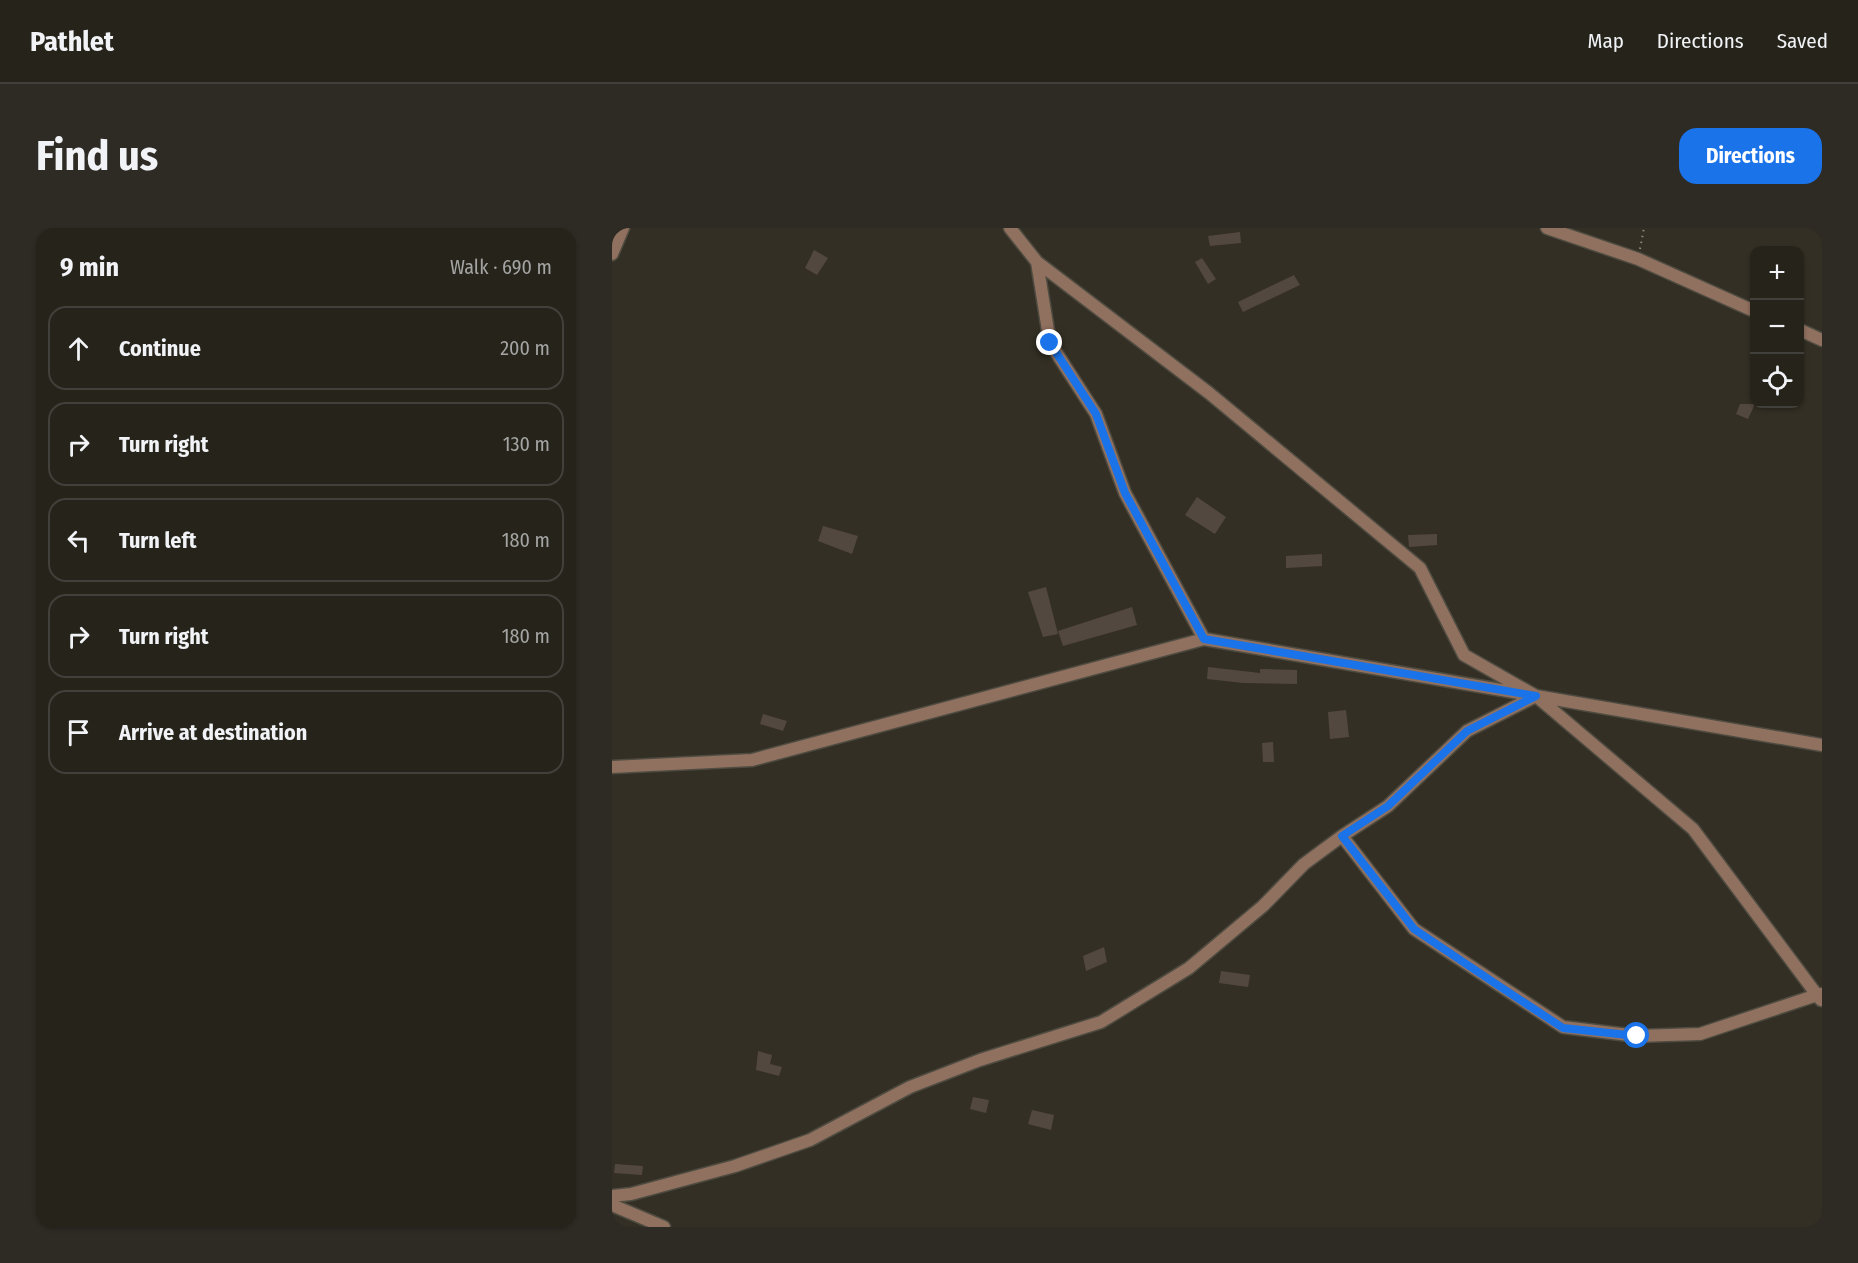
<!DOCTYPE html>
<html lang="en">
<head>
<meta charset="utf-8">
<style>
  :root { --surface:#26231b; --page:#2e2b24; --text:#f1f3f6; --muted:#a4a4a3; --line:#42403a; --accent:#1a73e8 }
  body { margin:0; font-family:"Fira Sans Condensed",sans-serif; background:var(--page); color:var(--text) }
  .controls { position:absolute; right:18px; top:18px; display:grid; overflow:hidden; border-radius:12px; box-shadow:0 2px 4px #0004 }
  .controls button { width:54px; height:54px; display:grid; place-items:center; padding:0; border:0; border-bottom:2px solid var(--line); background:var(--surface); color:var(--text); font:30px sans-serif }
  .stop { position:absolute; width:18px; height:18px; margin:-14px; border:4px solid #1a73e8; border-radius:50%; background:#fff }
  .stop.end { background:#1a73e8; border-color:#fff; box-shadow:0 2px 6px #0008 }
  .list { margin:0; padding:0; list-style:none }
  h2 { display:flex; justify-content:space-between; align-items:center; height:78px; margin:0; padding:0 24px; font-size:26px }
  h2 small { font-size:20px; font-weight:400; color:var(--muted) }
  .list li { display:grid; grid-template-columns:39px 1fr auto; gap:18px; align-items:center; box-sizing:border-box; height:84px; margin:0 12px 12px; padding:0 12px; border:2px solid var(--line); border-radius:18px }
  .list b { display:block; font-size:22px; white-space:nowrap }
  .list em { font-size:20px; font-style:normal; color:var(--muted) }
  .icon { flex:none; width:33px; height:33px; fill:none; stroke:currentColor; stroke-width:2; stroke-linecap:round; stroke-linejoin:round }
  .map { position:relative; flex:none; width:1210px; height:999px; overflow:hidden; border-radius:18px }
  header { display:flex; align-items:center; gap:36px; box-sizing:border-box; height:84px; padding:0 30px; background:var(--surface); border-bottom:2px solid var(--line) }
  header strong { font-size:28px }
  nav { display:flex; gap:33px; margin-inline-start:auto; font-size:21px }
  .intro { display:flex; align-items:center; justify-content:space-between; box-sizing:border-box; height:144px; padding:0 36px }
  h1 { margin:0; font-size:42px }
  .button { padding:15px 27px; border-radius:18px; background:var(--accent); color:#fff; font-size:21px; font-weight:700 }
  main { display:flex; gap:36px; padding:0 36px }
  aside { flex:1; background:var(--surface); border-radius:18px; box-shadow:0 2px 4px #0004 }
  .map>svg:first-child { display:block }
</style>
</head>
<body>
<header>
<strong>Pathlet</strong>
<nav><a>Map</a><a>Directions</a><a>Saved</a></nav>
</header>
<div class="intro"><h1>Find us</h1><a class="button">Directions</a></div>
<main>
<aside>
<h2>9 min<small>Walk · 690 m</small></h2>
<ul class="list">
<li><svg class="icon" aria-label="ahead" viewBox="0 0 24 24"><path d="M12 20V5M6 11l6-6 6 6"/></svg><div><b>Continue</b></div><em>200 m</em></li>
<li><svg class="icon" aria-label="right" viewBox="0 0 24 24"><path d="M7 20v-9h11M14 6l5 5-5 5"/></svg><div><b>Turn right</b></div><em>130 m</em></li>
<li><svg class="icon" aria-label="left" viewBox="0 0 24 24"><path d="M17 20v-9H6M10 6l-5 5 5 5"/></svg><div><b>Turn left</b></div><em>180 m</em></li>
<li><svg class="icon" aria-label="right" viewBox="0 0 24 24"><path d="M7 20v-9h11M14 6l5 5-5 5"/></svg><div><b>Turn right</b></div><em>180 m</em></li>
<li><svg class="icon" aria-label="arrive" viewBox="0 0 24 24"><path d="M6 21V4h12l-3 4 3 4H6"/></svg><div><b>Arrive at destination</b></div></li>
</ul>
</aside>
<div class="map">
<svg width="1210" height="999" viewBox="0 0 1210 999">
  <rect width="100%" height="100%" fill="#332f24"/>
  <path fill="#534840" d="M628,4L629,15L598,18L596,8Z
    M202,22L216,30L205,47L193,40Z
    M590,30L604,51L596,56L583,34Z
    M682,47L688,57L631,84L626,74Z
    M1128,176H1143L1136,191L1124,186Z
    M585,269L614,289L603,306L573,287Z
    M211,298L246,308L240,326L206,313Z
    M825,306V317L797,319L796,307Z
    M710,326V338L674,340V328Z
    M434,359L446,406L431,409L416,364Z
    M520,379L525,397L451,418L446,403Z
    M596,439L648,445V441L685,442V456L631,455L595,451Z
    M734,482L737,509L718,511L716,484Z
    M151,486L175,493L171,503L148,496Z
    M661,514L662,534H651L650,515Z
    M492,719L495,734L474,743L471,728Z
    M609,743L638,747L636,759L607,755Z
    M146,823L160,827L158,836L170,839L167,848L144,842Z
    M361,869L377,872L374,885L358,881Z
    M420,882L442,887L439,902L416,896Z
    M3,936L31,938L30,947L2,945Z"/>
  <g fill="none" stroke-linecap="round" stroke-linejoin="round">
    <g stroke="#4e4b40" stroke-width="15">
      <path id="street" d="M398,0L425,34L438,115L484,186L513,265L592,411L1210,517
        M935,0L1026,31L1142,83
        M0,26L11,0
        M425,34L597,165L808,340L852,427L924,468L1081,601L1205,767L1210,766
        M1188,102L1210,112
        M924,468L855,503L776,578L730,608L802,701L951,799L1025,808L1088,806L1205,767L1209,772
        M0,539L140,532L592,411
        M0,968L19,966L123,938L198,912L298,859L368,832L489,794L577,740L651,678L692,636L730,608
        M0,977L52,999"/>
    </g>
    <path stroke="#8c897f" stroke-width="2" stroke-dasharray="1.5 4.5" stroke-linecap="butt" d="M1028,21L1032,0"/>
    <use href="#street" stroke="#90705f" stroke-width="12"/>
  </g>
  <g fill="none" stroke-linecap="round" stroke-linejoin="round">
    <path stroke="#1a73e8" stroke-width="8" d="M438,115L484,186L513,265L592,411L924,468L855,503L776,578L730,608L802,701L884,756L951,800L1025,808"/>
  </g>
</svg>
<div class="controls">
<button>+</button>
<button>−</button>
<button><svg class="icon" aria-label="locate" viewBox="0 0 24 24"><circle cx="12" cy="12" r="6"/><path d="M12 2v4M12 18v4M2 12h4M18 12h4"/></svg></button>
</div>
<div class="stop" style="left:1025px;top:808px"></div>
<div class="stop end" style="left:438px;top:115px"></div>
</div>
</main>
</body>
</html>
